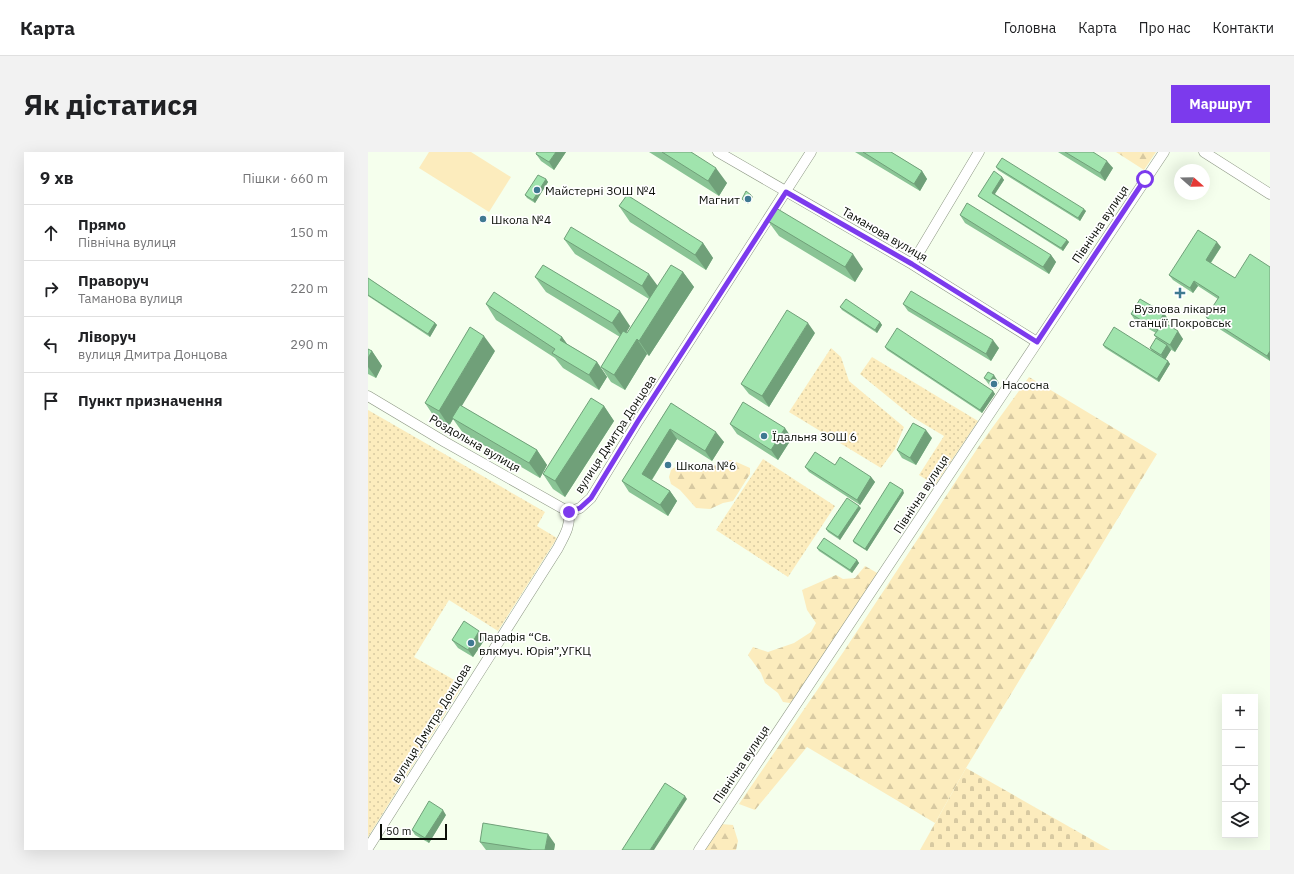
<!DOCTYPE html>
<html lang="uk">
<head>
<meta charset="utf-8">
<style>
  :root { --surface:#fff; --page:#f2f2f2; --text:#202124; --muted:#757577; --line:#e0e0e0; --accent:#7c3aed }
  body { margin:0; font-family:"IBM Plex Sans",sans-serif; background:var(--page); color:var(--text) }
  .controls { position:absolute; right:12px; bottom:12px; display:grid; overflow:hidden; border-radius:0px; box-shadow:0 4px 16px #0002 }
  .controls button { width:36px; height:36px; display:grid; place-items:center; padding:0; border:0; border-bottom:1px solid var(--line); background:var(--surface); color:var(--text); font:20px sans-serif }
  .compass { position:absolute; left:806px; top:12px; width:36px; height:36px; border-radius:50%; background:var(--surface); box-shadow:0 4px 16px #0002; rotate:110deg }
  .scale { position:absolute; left:12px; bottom:10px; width:67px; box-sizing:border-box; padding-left:4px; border:2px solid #0b0f08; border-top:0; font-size:11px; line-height:14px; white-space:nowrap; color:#0b0f08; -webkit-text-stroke:3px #fff; paint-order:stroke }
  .stop { position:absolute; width:12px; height:12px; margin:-9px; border:3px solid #7c3aed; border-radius:50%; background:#fff }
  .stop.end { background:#7c3aed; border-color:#fff; box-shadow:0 1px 4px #0008 }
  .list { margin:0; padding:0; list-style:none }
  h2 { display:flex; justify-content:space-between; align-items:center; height:52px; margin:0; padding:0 16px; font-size:17px }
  h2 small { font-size:13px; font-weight:400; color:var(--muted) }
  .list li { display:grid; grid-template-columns:26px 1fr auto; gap:12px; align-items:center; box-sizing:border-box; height:56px; padding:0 16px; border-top:1px solid var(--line) }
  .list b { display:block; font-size:15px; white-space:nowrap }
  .list p { margin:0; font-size:13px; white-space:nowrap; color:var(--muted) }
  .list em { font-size:13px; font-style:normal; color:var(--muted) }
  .icon { flex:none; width:22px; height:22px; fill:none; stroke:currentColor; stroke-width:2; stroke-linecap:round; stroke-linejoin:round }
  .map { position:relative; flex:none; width:902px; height:698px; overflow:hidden; border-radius:0px }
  header { display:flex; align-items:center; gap:24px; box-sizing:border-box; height:56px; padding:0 20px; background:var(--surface); border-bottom:1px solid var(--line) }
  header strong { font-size:19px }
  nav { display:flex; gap:22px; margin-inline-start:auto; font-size:14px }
  .intro { display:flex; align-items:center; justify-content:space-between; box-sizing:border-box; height:96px; padding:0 24px }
  h1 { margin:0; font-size:28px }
  .button { padding:10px 18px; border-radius:0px; background:var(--accent); color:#fff; font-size:14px; font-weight:700 }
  main { display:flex; gap:24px; padding:0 24px }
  aside { flex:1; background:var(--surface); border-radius:0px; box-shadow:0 4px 16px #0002 }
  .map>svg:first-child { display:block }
</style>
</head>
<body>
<header>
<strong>Карта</strong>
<nav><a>Головна</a><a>Карта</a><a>Про нас</a><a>Контакти</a></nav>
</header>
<div class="intro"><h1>Як дістатися</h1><a class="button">Маршрут</a></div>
<main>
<aside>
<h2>9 хв<small>Пішки · 660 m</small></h2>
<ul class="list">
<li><svg class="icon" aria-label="ahead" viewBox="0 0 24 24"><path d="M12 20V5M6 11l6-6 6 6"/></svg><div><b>Прямо</b><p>Північна вулиця</p></div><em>150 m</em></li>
<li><svg class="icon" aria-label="right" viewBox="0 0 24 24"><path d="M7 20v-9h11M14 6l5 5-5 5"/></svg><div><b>Праворуч</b><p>Таманова вулиця</p></div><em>220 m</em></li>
<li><svg class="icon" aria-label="left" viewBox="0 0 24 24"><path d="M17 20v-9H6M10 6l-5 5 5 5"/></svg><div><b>Ліворуч</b><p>вулиця Дмитра Донцова</p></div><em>290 m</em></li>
<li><svg class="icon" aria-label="arrive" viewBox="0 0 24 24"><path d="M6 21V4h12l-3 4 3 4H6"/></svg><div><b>Пункт призначення</b></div></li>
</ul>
</aside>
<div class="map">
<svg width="902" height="698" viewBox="0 0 902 698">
  <defs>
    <pattern id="forest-firs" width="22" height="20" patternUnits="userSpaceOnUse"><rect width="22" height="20" fill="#fcecbd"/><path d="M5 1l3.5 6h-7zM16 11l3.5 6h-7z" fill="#d7c9a1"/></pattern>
    <pattern id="cemetery-stones" width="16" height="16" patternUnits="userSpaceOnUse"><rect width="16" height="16" fill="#fcecbd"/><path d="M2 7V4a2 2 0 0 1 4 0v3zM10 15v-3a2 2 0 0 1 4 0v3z" fill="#d7c9a1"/></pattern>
    <pattern id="garden-dots" width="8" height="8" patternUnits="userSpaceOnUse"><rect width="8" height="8" fill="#fcecbd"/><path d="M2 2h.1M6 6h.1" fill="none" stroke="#d7c9a1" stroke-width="1.8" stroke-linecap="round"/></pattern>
  </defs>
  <rect width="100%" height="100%" fill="#f5ffed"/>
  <path fill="url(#forest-firs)" d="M748,0H788L776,18Z
    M661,225L789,302L598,616L567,671L439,595L387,658L371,652L476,499L611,294Z
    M355,308H364L382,316V322L365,349L355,351L342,357L328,356L312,338L303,332L301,325L303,318L310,313L322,318L333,320L342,314L350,313Z
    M497,414L511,422L428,545L422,551L415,550L410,541L397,531L393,521L380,503L385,495L400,500L426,491L443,480L448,471L439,458L434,438L468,423L475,427L487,426Z
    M353,672L365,673L370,689L368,698H335Z"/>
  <path fill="url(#cemetery-stones)" d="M598,616L742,698H552Z"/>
  <path fill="url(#garden-dots)" d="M463,196L473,205L481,229L536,275L527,297L513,316L421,260Z
    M504,205L610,269L567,333L551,323L576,284L546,266L492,222Z
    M0,258L177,360L169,374L189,386L130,479L81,448L46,505L95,533L0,685Z
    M395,307L467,354L420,425L348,378Z"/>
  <path fill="#fcecbd" d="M61,0H103L143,25L121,60L51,16Z"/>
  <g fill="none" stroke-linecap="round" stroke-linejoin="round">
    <g stroke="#8d9784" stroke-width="11">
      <path id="minor" d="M350,0L544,112L669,190
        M836,0L902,42
        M544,112L611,0
        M0,244L77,290L201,360
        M0,696L190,396C197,382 202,376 201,360L212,356L223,346L270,269L443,0
        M331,698L796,0"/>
    </g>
    <use href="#minor" stroke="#fff" stroke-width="10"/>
  </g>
  <path fill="#8ac495" d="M198,0L186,18L173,9L168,2Z
    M281,0H323L359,31L351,44Z
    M487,0H523L554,19L559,27L552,39Z
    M690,0H725L745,16L737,29Z
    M628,15L718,59L712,69L630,18Z
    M634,25L636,28L627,42L699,88L701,90L695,99L612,46L610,44Z
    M178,27L180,30L167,51L159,46L157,43Z
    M251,54L335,91L345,106L338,118L262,70Z
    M592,63L683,103L688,110L681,122L597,71Z
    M400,69L495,117L487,130L411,84Z
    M196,87L289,134L315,120L326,135L281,204L279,202L257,238L243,230L233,215L252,185L178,140L167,125L262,174L258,181H259L281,147L207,102Z
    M853,95L843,111L867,126L902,115V209L842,171L838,165L850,147L830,134L825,141L805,128L801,123Z
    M0,126L67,171L69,173L62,185L0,144Z
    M118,152L194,185L199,192L229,210L239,225L231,238L195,216L187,206L128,168Z
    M535,152L631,196L623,209L540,159Z
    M472,155L512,170L514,173L509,181L474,158Z
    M796,161L801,169L799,173L815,187L807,200L802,197L803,198L797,207L800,209L802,212L791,230L737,196L735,193L785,200L782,196L789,187L786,183L788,181L768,170L763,162Z
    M447,181L401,255L381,242L373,232Z
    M517,195L625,239L627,242L614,261L519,198Z
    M0,197L4,199L14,214L8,226L0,222Z
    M127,199L93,254L169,298L179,313L172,326L95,281L85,267L81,274L67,266L57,251Z
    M616,226L631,231L627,237L622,234Z
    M303,251L356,290L344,309L309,287L284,328L302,339L309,349L300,364L261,340L254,329Z
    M236,254L246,269L197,345L185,337L175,322Z
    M362,272L424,286L410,308L369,282Z
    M564,286L548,313L534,306L529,298Z
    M467,313L503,325L507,330L492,353L441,320L437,315Z
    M536,341L499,399L486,391L485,389Z
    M493,356L472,388L460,380L458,377Z
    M449,396L489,408L491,411L484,421L451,399Z
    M111,479L117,487L105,505L90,496L84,488Z
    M78,663L61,691L47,683L44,678Z
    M112,690L187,692L186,698H118Z"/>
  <path fill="#70a079" d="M188,0H198L186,18L181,10Z
    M739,9L745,16L737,29L732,21Z
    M348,16L359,31L351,44L340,29Z
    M554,19L559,27L552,39L546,32Z
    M634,25L636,28L626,43L624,41Z
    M178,27L180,30L167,51L165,48Z
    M383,43L385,45L380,52L378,50Z
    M716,57L718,59L712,69L710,66Z
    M699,88L701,90L695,99L693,96Z
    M849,90L853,95L841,113L838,108Z
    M335,91L345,106L338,118L327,103Z
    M485,102L495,117L487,130L477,115Z
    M683,103L688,110L681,122L675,115Z
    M315,120L326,135L281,204L271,189Z
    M281,122L292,137L284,149L274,134Z
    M826,129L830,134L825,141L822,136Z
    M252,159L262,174L255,186L244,171Z
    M796,161L801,169L797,176L792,168Z
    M512,170L514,173L509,181L507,178Z
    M67,171L69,173L62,185L60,182Z
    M440,171L447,181L401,255L394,244Z
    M810,179L815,187L807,200L802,193Z
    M116,184L127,199L86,267L84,266L85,267L81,274L71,259Z
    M194,185L205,200L192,188Z
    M269,187L279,202L257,238L246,223Z
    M625,188L631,196L623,209L618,202Z
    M799,193L803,198L797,208L793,203Z
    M4,199L14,214L8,226L0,215V206Z
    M902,199V209L899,204Z
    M800,209L802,212L791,230L789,227Z
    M229,210L239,225L231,238L221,223Z
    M626,223L631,231L627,237L622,229Z
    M625,239L627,242L614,261L612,258Z
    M236,254L246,269L197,345L187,329Z
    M417,276L424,286L410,308L403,298Z
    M302,277L309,287L281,332L274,322Z
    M558,278L564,286L548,313L542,306Z
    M348,280L356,290L344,309L337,299Z
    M169,298L179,313L172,326L161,311Z
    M503,325L507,330L492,353L489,348Z
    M535,338L536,341L499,399L497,397Z
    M302,339L309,349L300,364L292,353Z
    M491,354L493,356L472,388L470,385Z
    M489,408L491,411L484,421L482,418Z
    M111,479L117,487L105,505L100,498Z
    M317,644L319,647L286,698H282Z
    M75,658L78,663L61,691L57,686Z
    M180,682L187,692L186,698H177Z"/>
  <path fill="#a0e4ad" stroke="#70a079" d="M169,0H188L181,10L168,2Z
    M294,0H323L348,16L340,29Z
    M495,0H523L554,19L546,32Z
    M697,0H725L739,9L732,21Z
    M634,6L716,57L710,66L628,15Z
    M626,19L634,25L624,41L699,88L693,96L610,44Z
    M170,23L178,27L165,48L157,43Z
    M378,39L383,43L378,50L374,47Z
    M259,43L335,91L327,103L251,54Z
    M599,51L683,103L675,115L592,63Z
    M408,56L485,102L477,115L400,69Z
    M203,75L281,122L274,134L196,87Z
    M830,78L849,90L838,108L867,126L882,102L902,115V199L899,204L838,165L851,145L826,129L822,136L801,123Z
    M175,113L252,159L244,171L167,125Z
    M303,113L315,120L271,189L269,187L246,223L233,215L255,179L259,181Z
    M0,126L67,171L60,182L0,143Z
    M543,139L625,188L618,202L535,152Z
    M126,140L194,185L192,188L229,210L221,223L184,201L187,197L118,152Z
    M478,147L512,170L507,178L472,155Z
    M772,147L796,161L792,168L810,179L802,193L786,183L790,178L763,162Z
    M419,158L440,171L394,244L373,232Z
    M102,175L116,184L71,259L57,251Z
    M746,175L800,209L789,227L735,193Z
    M529,176L625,239L612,258L517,195Z
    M788,186L799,193L793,203L782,196Z
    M0,197L4,199L0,206Z
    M620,220L626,223L622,229L616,226Z
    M223,246L236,254L187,329L175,322Z
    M375,250L417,276L403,298L362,272Z
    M303,251L348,280L337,299L302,277L274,322L302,339L292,353L254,329Z
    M92,253L169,298L161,311L84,266Z
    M545,271L558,278L542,306L529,298Z
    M447,300L467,313L472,305L503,325L489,348L437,315Z
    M522,330L535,338L497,397L485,389Z
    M479,346L491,354L470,385L458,377Z
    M456,386L489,408L482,418L449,396Z
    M96,469L111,479L100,498L84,488Z
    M297,631L317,644L282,698H254Z
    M61,649L75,658L57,686L44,678Z
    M115,671L180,682L177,698H164L112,690Z"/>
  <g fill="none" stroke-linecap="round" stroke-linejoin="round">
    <path stroke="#7c3aed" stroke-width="5" d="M201,360L212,356L223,346L270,269L418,40L544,112L669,190L777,27"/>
  </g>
  <g fill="#3f7992" stroke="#fff" stroke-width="1.5">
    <circle cx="169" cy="38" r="4"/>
    <circle cx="380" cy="47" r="4"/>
    <circle cx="115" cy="67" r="4"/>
    <path d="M810 135h4v4h4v4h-4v4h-4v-4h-4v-4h4z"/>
    <circle cx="626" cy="232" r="4"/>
    <circle cx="396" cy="284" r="4"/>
    <circle cx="300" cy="313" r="4"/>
    <circle cx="103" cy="491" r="4"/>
  </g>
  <g text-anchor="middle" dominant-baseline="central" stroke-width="3.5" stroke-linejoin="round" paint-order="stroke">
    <g font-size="12" fill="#0b0f08" stroke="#fff" text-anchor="start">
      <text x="177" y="38">Майстерні ЗОШ №4</text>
      <text x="372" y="47" text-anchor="end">Магнит</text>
      <text x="123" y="67">Школа №4</text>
      <text x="812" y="156" text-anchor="middle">Вузлова лікарня<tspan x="812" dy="14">станції Покровськ</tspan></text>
      <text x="634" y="232">Насосна</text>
      <text x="404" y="284">Їдальня ЗОШ 6</text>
      <text x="308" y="313">Школа №6</text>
      <text x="111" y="484">Парафія “Св.<tspan x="111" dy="14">влкмуч. Юрія”,УГКЦ</tspan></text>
    </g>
    <g font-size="12" fill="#0b0f08" stroke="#fff">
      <text transform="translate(732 72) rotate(-56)">Північна вулиця</text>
      <text transform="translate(517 82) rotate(30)">Таманова вулиця</text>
      <text transform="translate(247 282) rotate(-57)">вулиця Дмитра Донцова</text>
      <text transform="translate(107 291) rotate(30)">Роздольна вулиця</text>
      <text transform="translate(553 342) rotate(-57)">Північна вулиця</text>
      <text transform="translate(63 571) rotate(-58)">вулиця Дмитра Донцова</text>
      <text transform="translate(373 612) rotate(-56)">Північна вулиця</text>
    </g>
  </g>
</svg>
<div class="controls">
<button>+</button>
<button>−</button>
<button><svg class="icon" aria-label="locate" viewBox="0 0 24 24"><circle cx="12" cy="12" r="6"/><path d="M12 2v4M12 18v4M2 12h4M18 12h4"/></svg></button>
<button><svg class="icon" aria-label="layers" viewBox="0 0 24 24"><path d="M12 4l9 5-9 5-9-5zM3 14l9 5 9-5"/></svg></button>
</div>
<svg class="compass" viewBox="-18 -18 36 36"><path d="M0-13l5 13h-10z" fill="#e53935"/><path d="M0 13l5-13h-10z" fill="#757577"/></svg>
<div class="scale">50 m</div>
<div class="stop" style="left:777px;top:27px"></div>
<div class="stop end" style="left:201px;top:360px"></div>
</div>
</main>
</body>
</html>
